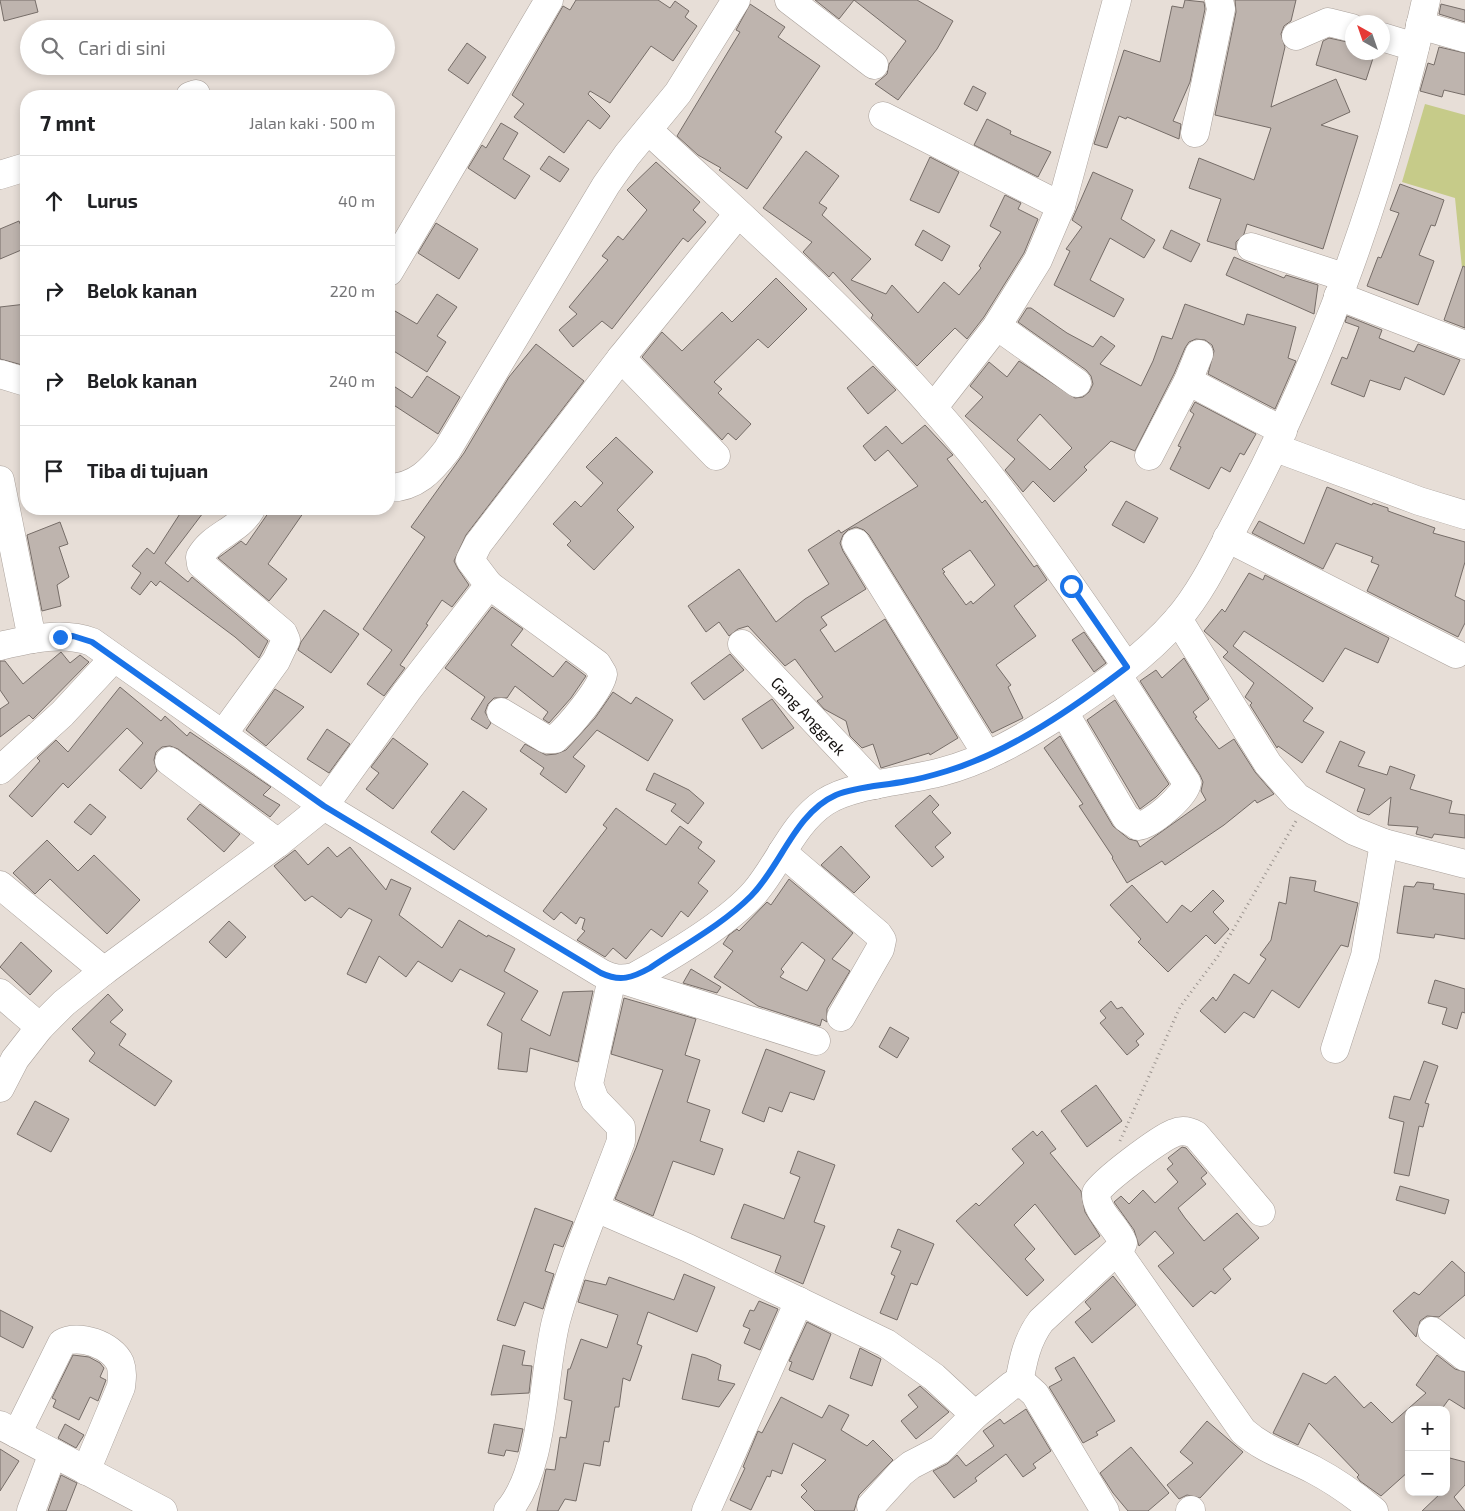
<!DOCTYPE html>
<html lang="id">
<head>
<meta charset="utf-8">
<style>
  :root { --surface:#fff; --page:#f2f2f2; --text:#202124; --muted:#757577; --line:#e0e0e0 }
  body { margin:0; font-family:"Exo 2",sans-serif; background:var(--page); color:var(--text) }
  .controls { position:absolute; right:15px; bottom:15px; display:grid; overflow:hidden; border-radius:10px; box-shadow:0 2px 8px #0003 }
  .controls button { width:45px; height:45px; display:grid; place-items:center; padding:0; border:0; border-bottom:1px solid var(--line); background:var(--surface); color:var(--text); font:25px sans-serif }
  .compass { position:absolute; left:1345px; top:15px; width:45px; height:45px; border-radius:50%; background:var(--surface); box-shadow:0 2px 8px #0003; rotate:320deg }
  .stop { position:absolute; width:15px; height:15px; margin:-11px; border:4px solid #1a73e8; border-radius:50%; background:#fff }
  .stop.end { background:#1a73e8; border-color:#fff; box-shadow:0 1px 5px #0008 }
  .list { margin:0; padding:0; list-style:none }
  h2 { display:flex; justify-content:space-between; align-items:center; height:65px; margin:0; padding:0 20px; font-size:21px }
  h2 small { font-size:16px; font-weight:400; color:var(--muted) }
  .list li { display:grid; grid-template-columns:32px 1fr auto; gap:15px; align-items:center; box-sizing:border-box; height:90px; padding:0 20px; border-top:1px solid var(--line) }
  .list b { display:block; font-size:19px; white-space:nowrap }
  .list em { font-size:16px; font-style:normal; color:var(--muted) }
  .icon { flex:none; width:28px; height:28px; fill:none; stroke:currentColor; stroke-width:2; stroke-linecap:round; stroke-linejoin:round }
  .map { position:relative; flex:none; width:1465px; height:1511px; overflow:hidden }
  .search { position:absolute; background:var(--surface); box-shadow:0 2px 8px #0003; left:20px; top:20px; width:375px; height:55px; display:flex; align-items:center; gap:12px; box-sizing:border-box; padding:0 18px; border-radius:28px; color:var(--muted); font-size:19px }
  .panel { position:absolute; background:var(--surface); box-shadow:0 2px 8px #0003; left:20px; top:90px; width:375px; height:425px; border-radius:20px }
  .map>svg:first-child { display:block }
</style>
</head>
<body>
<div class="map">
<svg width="1465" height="1511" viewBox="0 0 1465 1511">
  <rect width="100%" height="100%" fill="#e7ded7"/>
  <path fill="#c6cb89" d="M1425,104L1465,115V269L1462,268L1455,198L1402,182Z"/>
  <path fill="#beb4ae" stroke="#766d68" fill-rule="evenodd" d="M0,0H35L38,12L4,21Z
    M576,0H658L670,8L675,1L689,11L685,17L697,26L673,61L651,46L610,103L590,91L588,94L610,116L600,129L588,120L564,153L514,117L524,104L512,95L563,6L570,10Z
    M815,0H917L953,21L937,49L898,100L875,84L887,74L889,64L906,41L854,0L839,19Z
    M1185,0L1204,2L1205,9L1190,82L1173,121L1181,124L1179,139L1127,117L1126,119L1119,116L1107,148L1094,144L1124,50L1160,62L1172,6L1183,8Z
    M1235,0H1296L1291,21L1284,26L1281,34L1285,47L1271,107L1336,79L1350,112L1321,125L1358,136L1323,249L1247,224L1244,234L1236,242V250L1207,241L1221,199L1189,188L1199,158L1254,180L1271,128L1215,115L1236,12Z
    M750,4L785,27L778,37L820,66L775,132L782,137L747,189L719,170L721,168L698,155L677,136L740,32L736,30Z
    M1441,4L1465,10V22L1439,14Z
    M1329,38L1352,43V52H1375L1366,80L1316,65L1323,41Z
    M467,43L486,57L468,84L448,70Z
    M1439,47L1465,53V95L1444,90L1442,97L1420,91L1428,63L1434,65Z
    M973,86L986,93L977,111L964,104Z
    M987,119L1011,131L1010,134L1051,152L1038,177L974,145Z
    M501,123L518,133L503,159L530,176L515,199L468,168L482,145L486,148Z
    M806,151L839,176L819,203L827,208L822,215L871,259L851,280L886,294L892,285L918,313L944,282L959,295L981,268L979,266L1001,232L990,226L1005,195L1021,203L1018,209L1038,219L1024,253L984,317L967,339L955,328L917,366L871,318L873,315L833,272L829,277L803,252L812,242L763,208Z
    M549,156L569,169L560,182L540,169Z
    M930,157L959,172L939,213L910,200Z
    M656,162L700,202L693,210L706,222L688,242L683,238L612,329L602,321L573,347L559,330L577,314L569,307L608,260L602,256L618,236L623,240L647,210L627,190Z
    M1093,172L1133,190L1121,219L1155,240L1144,258L1110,238L1090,280L1124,299L1114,317L1054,285L1070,251L1066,249L1082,227L1072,220Z
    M1400,184L1444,200L1435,226L1431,225L1419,255L1434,261L1418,305L1367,286L1378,257L1381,258L1399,213L1390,210Z
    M19,221L26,238V248L0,259V229Z
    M436,223L478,249L459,279L418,253Z
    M923,230L950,246L942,261L915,245Z
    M1171,230L1200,244L1191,262L1163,248Z
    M1234,257L1284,278L1286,275L1318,285L1314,314L1226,275Z
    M1463,266L1465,267V328L1444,320Z
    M776,278L807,309L768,348L758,339L714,382L722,389L718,393L751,424L736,440L728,433L722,440L642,357L662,332L682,351L722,312L732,322Z
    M437,294L457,307L437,336L446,342L427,372L389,348V322L395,311L417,324Z
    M26,304V366L0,359V307Z
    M1185,304L1244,325L1247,314L1296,327L1288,358L1296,361L1275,409L1208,374L1214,351L1212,345L1205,340L1196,339L1189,342L1185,348L1174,374L1135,451L1111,441L1084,467L1087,470L1054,502L1033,481L1023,492L1005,470L1015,459L965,416L983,397L970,386L989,362L1007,377L1019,361L1075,398L1083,397L1089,392L1093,384L1091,376L1086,370L1018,322L1027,308H1031L1067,333L1093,347L1101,336L1115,346L1100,364L1141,386L1153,361L1162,336L1172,339ZM1040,414L1072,448L1050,470L1017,440Z
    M1347,316L1382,330L1379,338L1414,352L1418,344L1460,360L1444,395L1405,377L1400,390L1370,380L1364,397L1331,384L1342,357L1347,359L1359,327L1345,322Z
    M536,344L584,381L466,535L454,561L458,569L469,585L452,607L442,600L426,624L428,625L400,665L405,668L384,696L367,684L392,650L363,629L425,537L411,527L464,453L509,377Z
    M873,366L896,390L868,414L847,388Z
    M427,376L460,397L438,434L389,402V383L412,398Z
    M1195,402L1256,434L1244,455L1240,453L1230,472L1221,467L1209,489L1170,469L1181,447L1178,446L1194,414L1190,411Z
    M925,425L953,455L947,459L982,503L985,500L1034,567L1037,565L1047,580L1014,606L1036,636L996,665L1011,685L1008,687L1023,718L992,733L869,535L864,530L856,527L848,530L843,535L840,543L843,551L866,589L821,617L827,625L820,630L835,652L885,619L958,738L930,755L929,753L881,768L873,744L862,748L850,736L846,721L824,709L817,701L823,697L795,659L785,666L748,626L738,629L729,636L719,622L706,632L688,606L739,569L776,622L805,599L829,584L808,550L839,530L841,533L918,486L888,450L875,461L863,446L886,426L902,444ZM970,550L995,585L973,604L971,601L966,605L943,573L945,572L942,569Z
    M616,437L653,472L617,510L634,527L594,570L567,545L571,541L553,524L575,501L581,507L603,483L586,467Z
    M1327,487L1372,505L1373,503L1388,508V511L1435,528L1433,533L1465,542V562L1455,596L1465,601V623L1458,637L1367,591L1379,565L1371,562L1373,557L1336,543L1323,569L1252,533L1259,521L1304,544Z
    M1126,501L1158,518L1144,543L1112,525Z
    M183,509H206L165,563L188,582L192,577L268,641L259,658L235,637L160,581L156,586L151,581L140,595L131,588L141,573L132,566L147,548L154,554Z
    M271,509H306L268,564L287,579L269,601L218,558L241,541L246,545Z
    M60,522L68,544L59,547L69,577L57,585L61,606L42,611L27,535Z
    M1249,573L1263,580L1265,575L1389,638L1378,663L1345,648L1323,682L1244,631L1233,646L1313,708L1303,721L1324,732L1302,763L1278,746L1277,748L1250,705L1252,703L1245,697L1254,683L1223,657L1228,652L1204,631L1222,609L1225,612Z
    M492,607L523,629L511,645L553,677L566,661L586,676L571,698L549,723L543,719L548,712L515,686L507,698H494L488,704L485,712L491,723L487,729L471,719L485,697L445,668Z
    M324,610L359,634L331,673L298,650L301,642Z
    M1084,632L1106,663L1094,672L1072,640Z
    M61,652L70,663L80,655L89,662L33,719L29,715L0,737V709L9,703L0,690V661H5L23,684Z
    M730,654L744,670L704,700L691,683Z
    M1184,658L1209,699L1193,712L1197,717L1195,718L1219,749L1234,739L1255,772L1274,794L1257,803L1255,800L1224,825L1165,865L1162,861L1127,883L1112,858L1113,857L1079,806L1083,804L1044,748L1060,736L1113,826L1129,839L1137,841L1140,847L1206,800L1201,791L1203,782L1200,775L1140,681L1156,670L1162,678Z
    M120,687L161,721L165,716L187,736L190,732L271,787L263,795L280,805L270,817L178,749L170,746L162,747L156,752L154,760L157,771L141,789L119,770L143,743L127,728L68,788L63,783L32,817L9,796L40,761L37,758L56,740L68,752Z
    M275,689L304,707L266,746L246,730Z
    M613,692L631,704L636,697L673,720L648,761L597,730L573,757L585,766L566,793L540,774L544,768L520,751L525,744L546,755L556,754L566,750L595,718Z
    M772,699L794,728L762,749L742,719Z
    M1115,700L1169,784L1156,797L1140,809L1087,720Z
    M327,729L350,744L329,773L307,759Z
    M393,738L428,764L393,809L366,789L379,773L371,767Z
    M1340,741L1365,752L1358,766L1387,775L1390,766L1415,775L1410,789L1452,801L1449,813L1465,815V838L1434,834L1432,838L1416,834L1418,827L1388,825L1391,797L1369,815L1357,811L1365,789L1326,772Z
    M654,773L689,790L704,803L688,824L671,811L676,804L646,790Z
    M463,791L487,809L454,850L431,832Z
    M930,795L939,805L932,812L951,833L935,847L944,857L932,867L895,826Z
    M90,804L106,817L91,835L74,822Z
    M200,804L240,834L224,852L187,819Z
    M616,808L666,845L680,826L702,842L698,848L715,861L698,883L708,891L688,917L681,911L662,937L651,929L626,959L613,948L605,957L577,940L585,931L582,929L585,919L580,917L576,924L561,912L554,920L543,911L607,828L603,825Z
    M47,840L78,871L94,855L140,900L107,934L50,879L35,894L13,873Z
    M841,846L870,877L854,893L821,865Z
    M328,847L337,857L350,847L386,890L391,879L411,888L399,915L442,948L459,920L487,937L488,935L515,949L504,971L538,991L521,1020L550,1036L563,992L593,991L578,1062L530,1048L527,1072L498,1069L502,1033L487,1025L505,993L460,969L452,982L418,961L406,977L379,956L366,983L347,974L372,920L349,908L341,918L312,896L305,901L274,866L295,850L308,865Z
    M1290,877L1316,881L1314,891L1358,903L1348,947L1341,945L1299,1008L1272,990L1254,1018L1244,1012L1225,1033L1200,1011L1213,997L1216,1001L1234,974L1249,984L1266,959L1260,955L1271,940L1279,902L1286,904Z
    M789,879L853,933L832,959L850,971L827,1009V1022L822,1019L820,1026L758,1006L714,977L733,951L723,944L729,935L737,929L739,931L767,902L771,905ZM802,942L825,960L807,991L780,977L784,972L781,969Z
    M1417,882L1434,884L1433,889L1465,894V939L1435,934L1434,938L1397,933L1404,886L1414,887Z
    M1132,885L1167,923L1182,905L1191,912L1213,890L1224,901L1213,912L1229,929L1215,944L1206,935L1168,972L1138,942L1141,939L1110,905Z
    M229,921L246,937L226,958L209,942Z
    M21,942L52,971L30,995L0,967Z
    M691,969L721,987L717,993L683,983Z
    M1435,980L1465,989V1013L1462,1012L1457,1029L1442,1024L1447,1008L1428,1003Z
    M108,994L123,1010L110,1022L126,1034L119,1045L172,1081L155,1106L89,1061L95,1053L72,1029Z
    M624,998L696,1019L685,1055L700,1060L687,1102L710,1110L700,1141L723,1149L714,1175L673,1161L653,1216L615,1199L636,1148L663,1070L611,1054Z
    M1111,1001L1117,1009L1122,1007L1144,1034L1136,1041L1139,1045L1127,1055L1100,1023L1106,1018L1100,1011Z
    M890,1027L909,1038L897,1058L879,1047Z
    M766,1049L825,1071L814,1100L790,1092L782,1112L769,1107L764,1122L742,1113Z
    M1424,1061L1438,1066L1425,1103L1429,1104L1423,1127L1419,1126L1409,1176L1394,1173L1404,1122L1389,1118L1394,1096L1410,1100Z
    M1096,1085L1122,1121L1087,1147L1061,1111Z
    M35,1101L69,1119L51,1152L17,1134Z
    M1033,1131L1037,1136L1042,1131L1056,1149L1050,1153L1081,1191L1085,1212L1100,1236L1075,1255L1035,1204L1014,1225L1035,1249L1025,1259L1044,1280L1027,1296L956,1221L976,1203L979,1206L1024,1163L1012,1149Z
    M1182,1147L1186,1148L1207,1173L1201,1178L1206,1184L1178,1208L1185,1218L1204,1241L1237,1213L1259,1238L1223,1269L1231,1279L1215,1294L1211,1291L1193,1307L1158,1266L1174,1253L1155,1231L1139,1246L1134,1230L1114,1202L1121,1196L1129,1204L1143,1190L1155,1203L1178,1182L1167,1169L1173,1164L1168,1158Z
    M798,1151L835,1165L814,1222L825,1226L803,1284L775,1272L781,1256L731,1238L744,1204L784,1219L800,1177L790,1173Z
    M1400,1186L1449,1200L1445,1214L1396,1200Z
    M535,1208L573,1222L563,1247L554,1244L545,1271L554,1274L543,1309L524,1302L515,1326L497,1320Z
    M898,1229L934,1244L917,1285L911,1283L897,1320L880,1313L895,1276L891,1274L901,1251L891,1247Z
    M1452,1261L1465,1273V1295L1439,1317L1427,1316L1420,1321L1416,1337L1393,1311L1414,1292L1419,1295Z
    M684,1274L715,1287L697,1332L648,1312L637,1344L642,1346L630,1381L623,1378L619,1407H615L609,1442L604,1441L600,1466L584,1463L576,1501L565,1499L558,1511H537L546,1469L555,1470L560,1437L566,1438L572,1401L564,1399L568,1369H570L581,1339L607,1348L618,1315L578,1302L585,1280L606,1285L609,1277L674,1300Z
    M1113,1276L1136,1305L1092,1343L1075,1322L1091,1309L1085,1302Z
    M759,1301L778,1309L760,1350L744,1343L750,1329L743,1326L750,1310L754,1311Z
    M0,1310L33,1327L23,1348L0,1336Z
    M807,1322L831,1334L813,1380L789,1370L792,1362L789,1361Z
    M503,1345L525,1351L522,1365L532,1366L529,1393L491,1395Z
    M860,1348L881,1359L872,1386L850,1378Z
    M692,1354L706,1358L721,1365L718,1380L735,1384L719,1407L682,1399Z
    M73,1355L89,1357L100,1363L104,1368L100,1377L106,1380L98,1401L90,1397L79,1420L53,1407L56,1400L52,1398Z
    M1437,1355L1455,1369L1465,1372V1409L1449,1399L1441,1410H1409V1471L1381,1496L1360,1481L1357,1477L1359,1475L1309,1423L1298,1445L1273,1433L1303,1373L1326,1384L1335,1376L1364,1408L1371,1402L1392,1423L1426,1393L1416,1385Z
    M1074,1357L1115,1421L1096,1432L1098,1435L1083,1443L1049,1387L1062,1380L1055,1368Z
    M920,1386L949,1412L916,1439L901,1421L918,1407L908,1395Z
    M781,1397L822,1418L829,1405L849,1415L841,1430L867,1446L873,1440L893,1460L859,1495L854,1511H815L801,1497L807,1491L801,1485L826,1460L793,1443L782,1474L772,1470L770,1477L767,1476L751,1510L730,1500L745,1468L743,1467L758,1431L762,1433Z
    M1026,1409L1051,1451L1033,1464L1036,1468L1023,1477L1006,1454L975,1478L977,1481L954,1498L933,1471L947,1464L957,1455L966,1466L994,1446L983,1431L1000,1419L1004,1424Z
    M1207,1421L1243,1452L1200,1498L1187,1495L1179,1499L1167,1485L1193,1463L1180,1452Z
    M65,1424L84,1435L76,1448L58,1438Z
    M494,1424L523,1429L518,1452L506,1450L504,1456L488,1453Z
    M1131,1447L1169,1493L1148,1511H1128L1113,1493L1100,1473Z
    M0,1449L19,1461L0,1491Z
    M1446,1457L1465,1462V1485L1454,1497L1465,1511H1422L1442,1492H1446Z
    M61,1475L77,1483L66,1511H48Z"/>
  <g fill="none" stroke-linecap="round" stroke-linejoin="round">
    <g stroke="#aaa19b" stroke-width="29">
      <g id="minor">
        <path d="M789,0L874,65"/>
        <path d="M1420,25L1465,38"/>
        <path d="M1296,36L1328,22L1352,28"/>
        <path d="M1382,37L1415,47"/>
        <path d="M190,96L196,94"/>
        <path d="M883,116L1061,206"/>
        <path d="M649,131C746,221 848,310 935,410C1006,490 1066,579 1127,667"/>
        <path d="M1195,133L1221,9L1219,0"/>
        <path d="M0,175L26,167"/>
        <path d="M1251,247L1344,277"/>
        <path d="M389,272L549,0"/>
        <path d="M1338,296L1465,345"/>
        <path d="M997,326L1077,383"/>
        <path d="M621,358L716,456"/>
        <path d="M0,374L26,382"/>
        <path d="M1188,381L1283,431"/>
        <path d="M933,408L997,326L1038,260L1061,206L1117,0"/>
        <path d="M1276,448L1419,501L1465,515"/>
        <path d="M1149,456L1188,381L1199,354"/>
        <path d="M0,480L32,639"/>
        <path d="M389,488C416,487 431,471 447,450L606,185L627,155L678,93L736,0"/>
        <path d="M1227,538L1456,654"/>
        <path d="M856,543L987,755"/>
        <path d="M489,585L597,664L603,674C601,689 568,728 555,739H546L501,712"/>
        <path d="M1178,619L1268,764L1297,797L1354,831L1384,843L1465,864"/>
        <path id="s1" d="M742,644L875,785"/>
        <path d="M0,646C30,639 62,631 92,642L324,806L601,973C613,979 621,980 634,977C670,957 729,922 755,892C779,864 793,823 825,802C852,784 908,781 941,772C984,761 1025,737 1062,713C1102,686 1144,658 1177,620C1204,589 1222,548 1242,511C1326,353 1388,175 1426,0"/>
        <path d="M1064,712L1126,818L1138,826C1151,825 1185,796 1187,783L1117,674"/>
        <path d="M223,734L276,661L286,640L283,633L201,564L200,557C213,534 238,532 251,509"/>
        <path d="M169,761L278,843"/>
        <path d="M0,770L62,714L114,658"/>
        <path d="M782,852L878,934L882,940L880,949L841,1017"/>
        <path d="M0,885L104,971"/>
        <path d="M623,980L816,1041"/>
        <path d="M0,993L40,1027"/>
        <path d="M1335,1049L1365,956L1384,843"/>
        <path d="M0,1088L15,1059L40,1027L64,1003L104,971L278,843L324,806L407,691L489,585L470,560L478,544L621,358L738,214"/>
        <path d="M596,1208L688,1248L886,1343L934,1377L975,1415L1012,1385L1024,1384L1035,1394L1105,1511"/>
        <path d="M1117,1251L1243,1431C1264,1450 1289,1457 1314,1470C1335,1481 1356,1496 1374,1511"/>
        <path d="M1432,1331L1465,1357"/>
        <path d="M1019,1383C1023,1360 1027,1340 1041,1321L1121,1247L1123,1243C1116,1225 1096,1213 1096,1193C1104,1180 1159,1139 1174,1133C1181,1130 1189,1131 1196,1135L1261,1212"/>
        <path d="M0,1425L163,1511"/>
        <path d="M17,1434L62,1343C78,1333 112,1345 120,1363C123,1371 122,1379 121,1387L86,1471"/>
        <path d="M871,1506L901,1473L911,1465L940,1450L975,1415"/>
        <path d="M31,1511L53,1453"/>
        <path d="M508,1511C545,1468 542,1376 556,1321C573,1259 599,1200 621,1141V1127L595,1100L589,1084L612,978"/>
        <path d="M706,1511L799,1301"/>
        <path d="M1190,1511L1191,1510"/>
      </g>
    </g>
    <path stroke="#9c9590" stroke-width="3" stroke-dasharray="1 4" stroke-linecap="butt" d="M1120,1141L1180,1007L1218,956L1296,821"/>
    <use href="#minor" stroke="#fff" stroke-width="28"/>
  </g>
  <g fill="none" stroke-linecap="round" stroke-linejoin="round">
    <path stroke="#1a73e8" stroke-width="6" d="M60,637L73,636L92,642L324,806L601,973C620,982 632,978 650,968C684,945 722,925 751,896C781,866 795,813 836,795C858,786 883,786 907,781C920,779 934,775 947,771C1010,752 1075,707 1127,667L1071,586"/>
  </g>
  <g text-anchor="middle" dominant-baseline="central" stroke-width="4" stroke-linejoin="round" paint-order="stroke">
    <g font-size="16" fill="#14110f" stroke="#fff">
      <text stroke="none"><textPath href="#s1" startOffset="98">Gang Anggrek</textPath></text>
    </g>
  </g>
</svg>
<div class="controls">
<button>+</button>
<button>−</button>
</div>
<svg class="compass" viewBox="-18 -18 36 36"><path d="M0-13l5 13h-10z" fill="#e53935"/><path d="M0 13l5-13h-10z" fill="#757577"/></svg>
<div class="stop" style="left:1071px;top:586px"></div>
<div class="stop end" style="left:60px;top:637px"></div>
<div class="search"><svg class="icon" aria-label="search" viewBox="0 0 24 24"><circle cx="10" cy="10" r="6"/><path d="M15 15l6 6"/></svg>Cari di sini</div>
<section class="panel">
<h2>7 mnt<small>Jalan kaki · 500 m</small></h2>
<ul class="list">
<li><svg class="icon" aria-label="ahead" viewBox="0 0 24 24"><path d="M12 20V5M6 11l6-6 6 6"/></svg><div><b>Lurus</b></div><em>40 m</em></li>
<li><svg class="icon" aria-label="right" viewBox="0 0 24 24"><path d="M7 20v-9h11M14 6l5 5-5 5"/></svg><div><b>Belok kanan</b></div><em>220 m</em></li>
<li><svg class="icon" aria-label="right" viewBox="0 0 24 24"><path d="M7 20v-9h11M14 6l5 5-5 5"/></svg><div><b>Belok kanan</b></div><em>240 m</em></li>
<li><svg class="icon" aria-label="arrive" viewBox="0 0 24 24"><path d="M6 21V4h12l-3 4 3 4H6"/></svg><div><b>Tiba di tujuan</b></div></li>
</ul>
</section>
</div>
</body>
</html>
